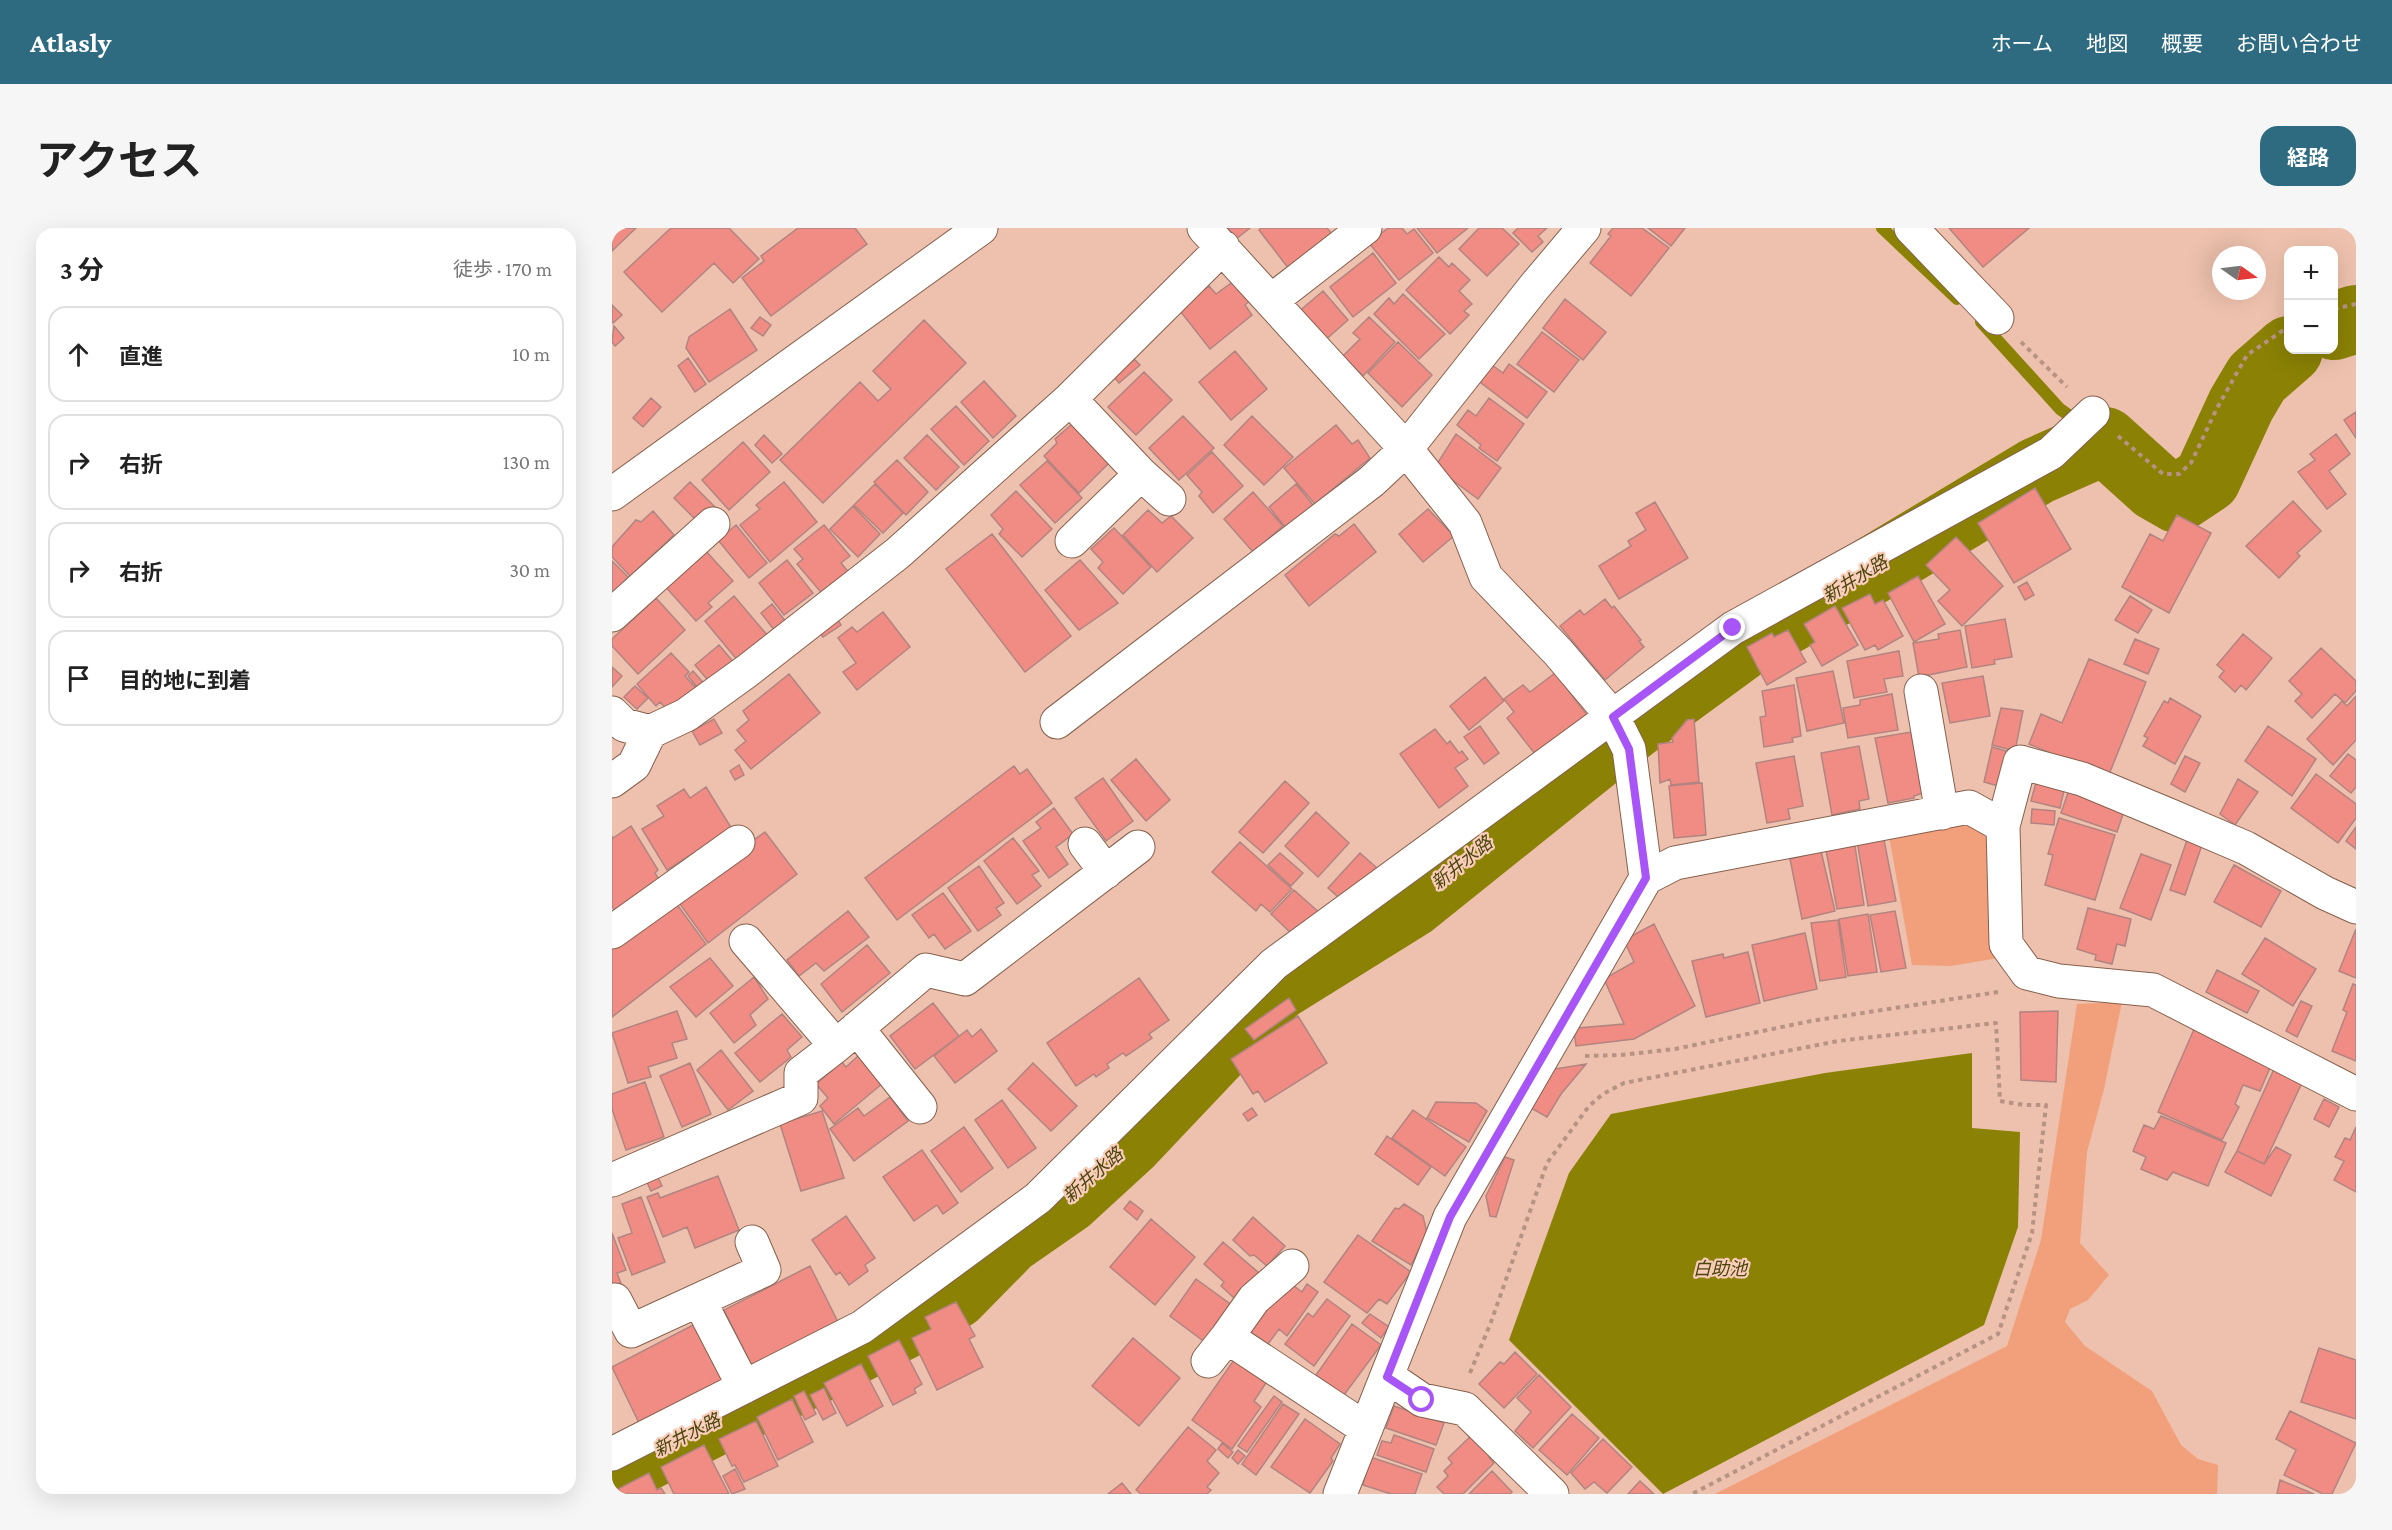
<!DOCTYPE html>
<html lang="ja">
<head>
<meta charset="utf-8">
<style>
  :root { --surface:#fff; --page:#f6f6f6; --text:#222; --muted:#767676; --line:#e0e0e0; --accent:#2e6b81 }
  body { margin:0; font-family:"Crimson Pro","Noto Sans JP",serif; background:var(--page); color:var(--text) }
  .controls { position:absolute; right:18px; top:18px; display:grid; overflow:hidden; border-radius:12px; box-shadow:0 6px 24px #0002 }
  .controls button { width:54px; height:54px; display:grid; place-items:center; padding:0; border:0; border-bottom:2px solid var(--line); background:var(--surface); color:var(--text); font:30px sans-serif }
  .compass { position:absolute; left:1600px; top:18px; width:54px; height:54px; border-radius:50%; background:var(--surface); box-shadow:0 6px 24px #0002; rotate:104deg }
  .stop { position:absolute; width:18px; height:18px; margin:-14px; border:4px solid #a855f7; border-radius:50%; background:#fff }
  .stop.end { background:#a855f7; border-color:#fff; box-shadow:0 2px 6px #0008 }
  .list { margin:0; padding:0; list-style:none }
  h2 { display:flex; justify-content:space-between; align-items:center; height:78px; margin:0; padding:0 24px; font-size:26px }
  h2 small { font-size:20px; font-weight:400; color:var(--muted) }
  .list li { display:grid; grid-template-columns:39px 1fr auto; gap:18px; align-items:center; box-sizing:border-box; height:96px; margin:0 12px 12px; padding:0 12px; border:2px solid var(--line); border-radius:18px }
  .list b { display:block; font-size:22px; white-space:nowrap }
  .list em { font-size:20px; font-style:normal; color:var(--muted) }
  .icon { flex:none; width:33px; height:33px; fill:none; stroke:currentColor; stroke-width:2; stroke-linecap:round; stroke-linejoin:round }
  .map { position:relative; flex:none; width:1744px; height:1266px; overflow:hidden; border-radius:18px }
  header { display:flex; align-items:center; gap:36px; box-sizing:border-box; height:84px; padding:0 30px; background:var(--accent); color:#fff }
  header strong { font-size:28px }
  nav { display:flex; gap:33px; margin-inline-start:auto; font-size:21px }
  .intro { display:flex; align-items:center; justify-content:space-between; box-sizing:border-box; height:144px; padding:0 36px }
  h1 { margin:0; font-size:42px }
  .button { padding:15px 27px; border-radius:18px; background:var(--accent); color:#fff; font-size:21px; font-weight:700 }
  main { display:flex; gap:36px; padding:0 36px }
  aside { flex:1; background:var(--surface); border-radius:18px; box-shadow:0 6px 24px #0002 }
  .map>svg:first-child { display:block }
</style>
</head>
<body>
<header>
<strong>Atlasly</strong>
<nav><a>ホーム</a><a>地図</a><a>概要</a><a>お問い合わせ</a></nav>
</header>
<div class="intro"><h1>アクセス</h1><a class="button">経路</a></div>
<main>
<aside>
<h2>3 分<small>徒歩 · 170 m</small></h2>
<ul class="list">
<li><svg class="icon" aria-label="ahead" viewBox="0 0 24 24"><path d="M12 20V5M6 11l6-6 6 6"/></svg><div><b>直進</b></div><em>10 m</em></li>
<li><svg class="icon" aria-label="right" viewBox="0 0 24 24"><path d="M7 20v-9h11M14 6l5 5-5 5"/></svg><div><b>右折</b></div><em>130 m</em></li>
<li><svg class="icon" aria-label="right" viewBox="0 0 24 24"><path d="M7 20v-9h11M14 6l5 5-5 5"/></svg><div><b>右折</b></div><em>30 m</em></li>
<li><svg class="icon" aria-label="arrive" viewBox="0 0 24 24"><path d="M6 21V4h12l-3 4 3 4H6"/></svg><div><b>目的地に到着</b></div></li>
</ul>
</aside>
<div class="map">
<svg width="1744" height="1266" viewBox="0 0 1744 1266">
  <rect width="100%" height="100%" fill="#edc1ad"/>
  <path fill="#f1a07b" d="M1358,594L1383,618L1386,730L1339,738L1300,737L1277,608Z
    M1510,774L1492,861L1475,924L1468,1015L1497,1047L1476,1072L1458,1081L1453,1094L1473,1118L1540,1163L1569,1217L1586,1231L1606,1237L1605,1266H1103L1395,1118L1429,1012L1465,776Z"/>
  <path fill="#8a8105" d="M1360,825V900L1408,904L1406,999L1372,1097L1051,1266L897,1112L957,945L999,886L1213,845Z"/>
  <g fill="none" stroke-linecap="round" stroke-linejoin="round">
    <path stroke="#8a8105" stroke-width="12" d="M1270,0L1345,71
      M1369,94L1448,181L1493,213"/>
    <path stroke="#8a8105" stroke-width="68" d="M1722,98L1744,91
      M0,1246L308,1089L343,1067L397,1012L456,971L516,916L664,760L799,676L1022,497L1130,418L1241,354L1425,243L1493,213L1544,259L1565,271L1595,251L1629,177L1645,150L1677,122"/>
  </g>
  <path fill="#f18c84" stroke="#b28480" stroke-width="1.5" d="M0,0H24L0,23Z
    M59,0H117L147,31L121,55L102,35L50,84L12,44Z
    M186,0H243L255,16L159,88L130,50L152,33L149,28Z
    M616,0H638L624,11Z
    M649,0H715L721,7L677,41L647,2Z
    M776,0H790L795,6L802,1L821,25L787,52L757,15Z
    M805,0H856L825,25Z
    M867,0H890L907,16L875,48L847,21Z
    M906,0H935L926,8L931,14L920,24L901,5Z
    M1001,0H1030L1057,20L1019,68L978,35L999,8L996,6Z
    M1036,0H1073L1059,18Z
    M1337,0H1417L1371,39Z
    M761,25L784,55L741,89L718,59Z
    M827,29L837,39L840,35L858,52L847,63L860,76L852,83L857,87L838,106L794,62Z
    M626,50L641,70L633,77L640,87L598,121L565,79L597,58L604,66Z
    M711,63L736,92L710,115L685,85Z
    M791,66L833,106L807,131L762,86L777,70L782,76Z
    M953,71L994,104L971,132L931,100Z
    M0,77L10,87L1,95L0,94Z
    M118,81L145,122L97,154L74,120L77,109Z
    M148,89L159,97L151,108L139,100Z
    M757,89L783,114L751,148L731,128L748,111L741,105Z
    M312,92L354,135L211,275L168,232L248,154L266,173L279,161L261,143Z
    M2,98L12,110L3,118L0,114Z
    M930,104L967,132L942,164L905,136Z
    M786,114L820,147L790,179L756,145Z
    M623,123L655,161L619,192L587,154Z
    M517,126L528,137L507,155L498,144Z
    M76,130L94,156L83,164L66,138Z
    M897,136L935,164L915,190L868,154L880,137L891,145Z
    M532,144L560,172L524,207L496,179Z
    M372,153L404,188L381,210L349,174Z
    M39,170L49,179L31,199L21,190Z
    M877,170L912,196L885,233L867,220L869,217L845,197L856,182L864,188Z
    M344,178L377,213L352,237L319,201Z
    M1744,184V210L1732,192Z
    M571,188L602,220L567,252L537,220Z
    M640,188L681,229L652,257L612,217Z
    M460,196L497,235L467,265L432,228L445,215L443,211Z
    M724,197L740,216L746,212L758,230L703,276L672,240Z
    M844,206L889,240L866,271L823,239Z
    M1724,206L1738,226L1717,243L1734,266L1715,281L1686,244L1703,232L1698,226Z
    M152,207L170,226L160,235L143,217Z
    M315,207L347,239L324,262L292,230Z
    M131,214L158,244L117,282L90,252Z
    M600,224L631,258L601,285L587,268L590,264L575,247Z
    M285,232L316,264L294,287L262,254Z
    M435,233L470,270L443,295L408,257Z
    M78,254L103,279L87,295L62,270Z
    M172,254L205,294L158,334L128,297L148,281L144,277Z
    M263,256L291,285L271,305L242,277Z
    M684,256L701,277L674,300L657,279Z
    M1423,260L1459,321L1402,355L1366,295Z
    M404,263L440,301L410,329L387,306L391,301L379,287Z
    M641,264L671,298L641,324L612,291Z
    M1681,273L1709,303L1685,325L1688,328L1667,350L1634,318Z
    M1043,274L1076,330L1007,371L987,338L1019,318L1016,313L1034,302L1024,285Z
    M241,278L268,306L246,329L218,301Z
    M816,281L842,308L811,334L787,306Z
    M536,282L550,295L559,288L581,310L545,344L511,307Z
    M41,283L62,307L18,348L0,329V319L24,292L29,294Z
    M1565,287L1599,305L1557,385L1510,359L1538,306L1551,313Z
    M742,296L764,324L697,378L673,347L723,306L727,308Z
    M124,297L155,335L137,350L106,312Z
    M212,297L238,328L229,335L239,347L213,369L185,336L191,331L182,321Z
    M502,300L539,339L511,366L486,340L491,334L479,321Z
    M380,306L459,408L413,444L334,341Z
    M1344,309L1391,358L1350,398L1326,373L1338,362L1314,337Z
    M93,322L121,353L96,375L100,379L84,393L52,357Z
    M175,332L201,365L172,387L147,355Z
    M468,332L506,375L467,402L433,362Z
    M0,333L16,349L0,366Z
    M1306,348L1333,396L1302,414L1276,365Z
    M1415,354L1422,367L1413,372L1406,359Z
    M1258,366L1263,376L1271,372L1291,408L1266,422L1263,417L1253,422L1230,380Z
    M122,368L156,408L126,433L93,393Z
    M1518,368L1540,382L1526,405L1503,392Z
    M44,370L73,402L26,446L0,418V411Z
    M993,371L1000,380L1002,378L1029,412L1027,413L1032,419L993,452L948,398L968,382L972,387Z
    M160,376L174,394L163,403L149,385Z
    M1223,378L1246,417L1210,438L1198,417L1203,414L1192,396Z
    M271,384L298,419L245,462L231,444L244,435L226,410L240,399L245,404Z
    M224,389L229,397L211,409L206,402Z
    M1393,391L1400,429L1382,432L1383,436L1360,440L1353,398Z
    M1176,402L1194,434L1155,457L1135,419L1160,405L1162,409Z
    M1348,402L1355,439L1307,449L1301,415L1327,411L1326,406Z
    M1631,406L1660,430L1634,462L1629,457L1623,464L1607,449L1612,443L1605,437Z
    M1523,411L1547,421L1536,446L1512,436Z
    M107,417L124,437L100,457L83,437Z
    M1709,420L1744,453V463L1733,475L1723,466L1700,490L1683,473L1690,466L1677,453Z
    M1287,423L1291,448L1272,451L1275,464L1242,470L1235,433Z
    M59,425L77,444L73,448L84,460L57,484L48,474L44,478L25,456Z
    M1477,431L1534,454L1496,549L1417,516L1429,486L1450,495Z
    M0,439L10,448L0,459Z
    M81,443L96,460L90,465L76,448Z
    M1221,443L1232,495L1195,503L1184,450Z
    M943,445L975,487L923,526L895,490L902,484L892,471L911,457L918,464Z
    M177,446L208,485L139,541L123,522L134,513L125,502L137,492L131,483Z
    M1371,448L1378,488L1338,495L1330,455Z
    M873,449L892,473L857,502L838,478Z
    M1182,457L1189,508L1180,510L1181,514L1152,519L1148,489L1154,488L1150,463Z
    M23,458L36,470L25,481L12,469Z
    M1280,466L1286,502L1236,510L1231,480L1248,477V472Z
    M1744,468V512L1721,537L1695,511L1730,473L1735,478Z
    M1558,470L1589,488L1563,536L1531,518L1536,510L1532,508L1552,473L1556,475Z
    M1389,480L1411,483L1403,523L1380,517Z
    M102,491L110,505L88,517L80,503Z
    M1082,491L1087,554L1059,557L1058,551L1048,555L1046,516L1061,514L1060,510L1075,492Z
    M868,498L887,525L872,536L852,509Z
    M1656,498L1704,531L1680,568L1633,533Z
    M823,501L835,516L838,513L847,525L850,523L856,531L843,540L856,558L827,580L788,526Z
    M1299,504L1311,565L1302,568V570L1276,575L1263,510Z
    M1247,518L1257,571L1247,573L1248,581L1220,587L1209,525Z
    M1380,519L1401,525L1390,559L1372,554Z
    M1736,526L1744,532V559L1739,565L1718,548Z
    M1182,528L1191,578L1176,581L1178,591L1155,595L1144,535Z
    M1573,528L1588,535L1573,564L1559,556Z
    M524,531L558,572L534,593L499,552Z
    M127,537L132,547L123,552L118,543Z
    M402,538L408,546L415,541L440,575L285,692L253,650Z
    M1704,546L1744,576V590L1726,615L1679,580Z
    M1426,547L1454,554L1448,580L1419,573Z
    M491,550L521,593L494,613L463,570Z
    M1626,551L1646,564L1623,597L1608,586Z
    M673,553L697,575L651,625L627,604Z
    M1460,553L1516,571L1505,604L1449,585Z
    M1090,555L1094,607L1062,610L1057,558Z
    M94,559L120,601L55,642L30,601L52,588L45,578L72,561L78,570Z
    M442,580L461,606L444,619L456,636L437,650L411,613L429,600L424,594Z
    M1420,581L1443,583L1442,597L1419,595Z
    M704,584L737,615L706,649L673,618Z
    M1447,590L1503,607L1483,672L1433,657L1441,627L1436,626Z
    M19,598L46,642L43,645L49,655L3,683L0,678V608L1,610Z
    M1744,599V621L1734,613Z
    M153,604L185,646L96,715L63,669Z
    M1577,606L1592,611L1573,667L1558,662Z
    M1271,607L1284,673L1256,678L1245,613Z
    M401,610L427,643L420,647L429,658L405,676L372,633Z
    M1242,612L1252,677L1225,681L1213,617Z
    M628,614L680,661L658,684L649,676L644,683L600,644Z
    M1209,623L1223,683L1190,691L1178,631Z
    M668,625L691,645L679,658L656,637Z
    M748,625L765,640L733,675L716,660Z
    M1529,626L1559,637L1539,692L1508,680Z
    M1622,637L1669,663L1649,699L1602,674Z
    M367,638L392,675L384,680L389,687L366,703L336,660Z
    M682,662L711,688L681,707L659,686Z
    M331,665L359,703L333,721L322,706L317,710L300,687Z
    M61,671L94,716L0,789V715Z
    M1476,680L1519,691L1513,718L1505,716L1500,736L1483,732L1484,727L1465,721Z
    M236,683L257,709L212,743L204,735L187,748L175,732Z
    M1283,683L1294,740L1269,744L1258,687Z
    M1256,686L1265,744L1236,748L1227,691Z
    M1226,692L1234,749L1208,753L1199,695Z
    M1042,696L1083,778L1022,811L964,818L962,803L966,800L1012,796L992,751L1022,734L1012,712Z
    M1744,701V750L1727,743Z
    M1193,705L1205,761L1152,773L1140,717Z
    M1653,710L1704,741L1681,778L1630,746Z
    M255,717L278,745L230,784L209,756Z
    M1136,724L1148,775L1094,789L1080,733L1111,726L1112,730Z
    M98,730L121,758L84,789L58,759Z
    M1605,742L1647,763L1635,785L1594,764Z
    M142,749L156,771L138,787L144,797L122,815L98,785Z
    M527,750L557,792L537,806L540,810L514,828L511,825L495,836L497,840L484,849L482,846L464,858L435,815Z
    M1741,756L1744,757V833L1720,823L1735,784L1731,782Z
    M677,770L684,782L642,812L633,801Z
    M1689,773L1700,778L1685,809L1674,803Z
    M321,775L347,808L303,841L278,808Z
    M65,783L75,811L60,815L65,830L36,839L39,849L16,855L0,805Z
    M1446,783L1444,854L1409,852L1408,784Z
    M170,786L190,809L175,822L179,829L148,854L123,825Z
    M686,788L715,835L653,874L646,863L641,866L619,831Z
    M1586,792L1660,835L1648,863L1631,857L1623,876L1627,879L1610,912L1546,884Z
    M369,801L385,823L343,855L322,828L355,802L360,809Z
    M109,822L141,863L116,882L85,842Z
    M247,827L271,855L222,896L208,878L216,870L204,856L230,834L234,839Z
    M1667,830L1695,844L1652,936L1625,923Z
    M78,835L99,886L70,899L48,848Z
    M421,835L465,878L439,903L396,861Z
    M974,836L949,866L935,889L917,879L937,842Z
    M33,854L52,909L14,922L0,881V866Z
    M278,869L296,893L242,933L218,901L246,880L252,888Z
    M1712,871L1727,879L1717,899L1702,891Z
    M390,872L424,920L396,940L363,892Z
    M824,874L864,875L875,883L857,914L815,890Z
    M640,880L645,887L636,893L631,886Z
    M801,882L854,919L833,948L780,910Z
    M210,883L232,950L189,963L168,896Z
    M1549,888L1614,915L1596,958L1561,944L1555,952L1529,941L1534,929L1521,923L1532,897L1542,901Z
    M352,899L381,940L349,964L319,923Z
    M1744,899V964L1722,952L1732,933L1723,929L1733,910L1738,912Z
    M775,908L819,939L806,957L763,926Z
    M1664,919L1679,927L1659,968L1613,944L1625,923L1652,936Z
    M310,922L346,975L331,986L325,977L302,993L271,949Z
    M893,929L902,932L884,989L878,988L874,968Z
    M44,945L50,958L39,963L33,950Z
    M106,948L127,1002L83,1020L75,999L51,1009L35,969L46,965L48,970Z
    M29,969L53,1034L20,1047L6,1010L20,1005L10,976Z
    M518,973L531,983L525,992L512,981Z
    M792,976L811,988L815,1005L799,1037L760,1013L783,980L787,981Z
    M234,988L263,1030L253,1037L256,1043L237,1057L228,1044L224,1047L200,1012Z
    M641,989L673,1018L655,1038L642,1027L638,1028L621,1012Z
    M539,991L583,1029L543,1077L498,1039Z
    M0,1005L14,1042L5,1045L9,1055L0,1058Z
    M746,1007L799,1044L775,1076L767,1071L755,1085L712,1054Z
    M611,1014L647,1045L623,1071L609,1058L612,1054L592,1036Z
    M198,1038L227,1096L141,1140L112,1082Z
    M584,1051L621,1078L594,1115L558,1088Z
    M674,1052L690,1064L695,1056L706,1064L675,1108L667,1101L656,1116L632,1099Z
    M715,1071L738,1088L702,1138L673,1116L696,1085L701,1089Z
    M344,1074L363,1108L357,1111L371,1139L325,1162L300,1110L319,1101L313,1089Z
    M758,1086L777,1099L769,1110L750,1095Z
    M83,1096L112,1153L28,1197L0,1139Z
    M740,1096L769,1117L732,1167L704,1147Z
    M521,1110L568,1150L527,1198L480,1158Z
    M287,1112L310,1156L302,1161L304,1165L281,1177L256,1128Z
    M1707,1120L1744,1132V1191L1689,1174Z
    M903,1124L925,1146L892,1180L867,1156L888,1134L892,1136Z
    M622,1132L654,1155L642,1173L649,1179L620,1221L580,1192Z
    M249,1136L271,1178L235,1198L212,1155Z
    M927,1147L959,1179L921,1220L903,1203L919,1184L905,1170Z
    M212,1160L224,1185L211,1192L198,1167Z
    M192,1163L204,1186L193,1192L182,1168Z
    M662,1168L670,1174L635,1224L626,1218Z
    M180,1171L201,1214L166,1232L145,1189Z
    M671,1176L687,1186L644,1247L630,1236Z
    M782,1178L832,1195L824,1217L774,1200Z
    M1678,1183L1744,1215L1720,1266H1711L1672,1247L1684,1222L1664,1211Z
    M960,1186L987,1210L955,1247L927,1222Z
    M693,1191L728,1216L719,1230L721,1233L698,1265L659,1239Z
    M144,1193L166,1238L132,1254L123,1237L120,1238L107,1211Z
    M576,1199L604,1222L595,1233L607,1245L595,1259L599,1262L595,1266H529L524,1262Z
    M864,1203L883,1224L877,1229L882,1235L851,1266H832L825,1259L836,1248L832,1243L840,1235L836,1230Z
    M782,1207L822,1221L814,1244L765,1227L770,1213L779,1215Z
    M991,1211L1020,1239L995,1265L982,1254L973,1261L959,1245Z
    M610,1215L621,1224L616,1230L606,1221Z
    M92,1217L117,1266H62L49,1239Z
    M626,1222L633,1228L626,1236L620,1230Z
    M758,1229L810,1246L803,1266H779L751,1257Z
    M123,1241L133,1261L120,1266L111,1248Z
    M880,1243L900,1264L898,1266H857Z
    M37,1245L45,1262L49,1260L53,1266H8L6,1261Z
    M1668,1252L1702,1266H1665Z
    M1028,1253L1042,1266H1016Z
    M510,1255L519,1266H496Z"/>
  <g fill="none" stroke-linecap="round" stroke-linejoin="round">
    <g stroke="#86604e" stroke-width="35">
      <path id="minor" d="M592,0L794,221L853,295L874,349L946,424L1001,489L1017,521L1034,650L838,989L728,1266
        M1299,0L1385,90
        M659,73L753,0
        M458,171L529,246L557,271
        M460,313L529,246
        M0,387L101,296
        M1309,463L1330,585
        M0,485L12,497L38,504
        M445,494L760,253L794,221L923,58L972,0
        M0,553L22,537L38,504L74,487L135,443L286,325L458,171L611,19
        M1391,598L1408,534L1470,551L1559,588L1634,620L1713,665L1744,679
        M473,616L494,644
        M1034,650L1063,635L1357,579L1391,598L1394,716L1415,745L1447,753L1541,762L1744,866
        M0,704L126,614
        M134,713L224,818
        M245,800L308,879
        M0,952L189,870V845L224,818L314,742L353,751L526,619
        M680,1038L642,1071L615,1109L753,1200
        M3,1072L19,1103L152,1042L140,1014
        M87,1072L132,1159
        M596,1133L615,1109
        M775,1148L810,1172L853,1181L940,1266
        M0,1226L250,1099L426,970L662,736L1121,400L1439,225L1481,185"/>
    </g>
    <g stroke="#86604e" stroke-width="35">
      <path id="tertiary" d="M0,266L369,0"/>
    </g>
    <path stroke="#b79383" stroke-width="4" stroke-dasharray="4.5 4.5" stroke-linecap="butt" d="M1722,81L1744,76
      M1409,114L1455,159
      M1506,208L1551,246H1567L1579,235L1605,180L1635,127L1676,99
      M973,828L1009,827L1063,821L1199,793L1386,764
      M858,1145L879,1094L935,935L977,878L991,866L1012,855L1226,813L1384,795L1388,873L1412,877H1434L1420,1005L1386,1106L1080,1266"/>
    <use href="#minor" stroke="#fff" stroke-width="33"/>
    <use href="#tertiary" stroke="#fff" stroke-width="33"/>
  </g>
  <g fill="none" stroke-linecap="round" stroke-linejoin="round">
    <path stroke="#a855f7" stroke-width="8" d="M810,1172L775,1149L838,989L1034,650L1017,521L1001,489L1121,400"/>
  </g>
  <g text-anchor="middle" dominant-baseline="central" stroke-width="4.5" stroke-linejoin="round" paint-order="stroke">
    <g font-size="18" font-style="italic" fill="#49450c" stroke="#facdba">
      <text transform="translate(1243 351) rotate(-31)">新井水路</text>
      <text transform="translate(850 635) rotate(-39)">新井水路</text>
      <text transform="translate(481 947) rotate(-41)">新井水路</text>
      <text x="1108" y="1041">白助池</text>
      <text transform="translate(75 1207) rotate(-27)">新井水路</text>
    </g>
  </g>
</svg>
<div class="controls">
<button>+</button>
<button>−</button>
</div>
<svg class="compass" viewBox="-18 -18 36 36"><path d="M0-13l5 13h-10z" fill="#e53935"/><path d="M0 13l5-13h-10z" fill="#767676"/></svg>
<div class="stop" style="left:810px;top:1172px"></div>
<div class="stop end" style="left:1121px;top:400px"></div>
</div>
</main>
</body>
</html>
